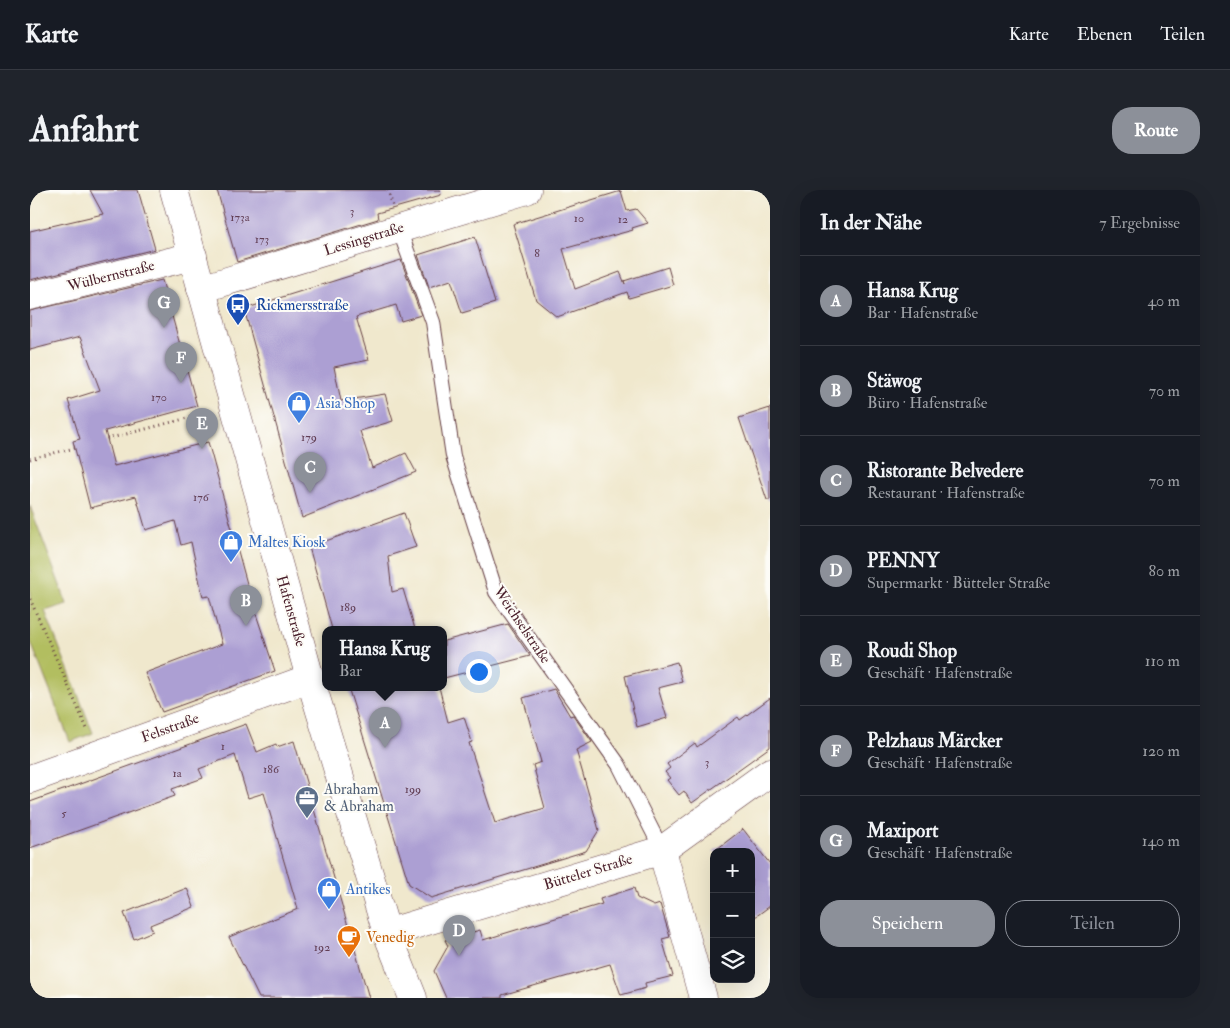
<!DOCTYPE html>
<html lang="de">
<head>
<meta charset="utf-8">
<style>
  :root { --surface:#171b24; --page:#20242c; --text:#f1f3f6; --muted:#9ea1a6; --line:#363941; --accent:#8c9099 }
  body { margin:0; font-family:"IM FELL Double Pica",serif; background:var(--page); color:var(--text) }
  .controls { position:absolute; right:15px; bottom:15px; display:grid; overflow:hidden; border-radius:10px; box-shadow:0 5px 20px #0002 }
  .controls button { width:45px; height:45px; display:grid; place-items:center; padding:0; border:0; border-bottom:1px solid var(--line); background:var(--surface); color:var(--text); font:25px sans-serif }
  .you { position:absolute; left:448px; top:481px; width:18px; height:18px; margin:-12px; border:4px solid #fff; border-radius:50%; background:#1a73e8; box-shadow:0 0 0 8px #1a73e833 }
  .badge { display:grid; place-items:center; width:32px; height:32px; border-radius:50%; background:var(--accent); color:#fff; font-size:16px; font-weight:700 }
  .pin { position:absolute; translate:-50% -41px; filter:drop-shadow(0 1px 2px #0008) }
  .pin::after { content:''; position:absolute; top:26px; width:18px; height:15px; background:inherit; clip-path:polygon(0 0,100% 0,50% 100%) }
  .popup { position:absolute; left:292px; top:436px; width:125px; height:65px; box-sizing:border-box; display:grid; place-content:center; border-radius:10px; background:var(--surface); filter:drop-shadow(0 1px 4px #0005); font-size:16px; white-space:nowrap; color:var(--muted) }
  .popup b { font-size:19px; color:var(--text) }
  .popup::after { content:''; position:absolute; left:50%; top:100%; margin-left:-10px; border:10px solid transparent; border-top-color:var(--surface) }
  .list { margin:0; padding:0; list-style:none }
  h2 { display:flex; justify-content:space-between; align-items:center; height:65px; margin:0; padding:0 20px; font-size:21px }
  h2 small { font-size:16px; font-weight:400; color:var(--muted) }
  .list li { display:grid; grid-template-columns:32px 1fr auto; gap:15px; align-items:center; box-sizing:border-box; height:90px; padding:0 20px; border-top:1px solid var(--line) }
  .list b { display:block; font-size:19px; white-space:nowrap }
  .list p { margin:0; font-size:16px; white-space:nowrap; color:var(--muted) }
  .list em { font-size:16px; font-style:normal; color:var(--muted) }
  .actions { display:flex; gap:10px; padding:15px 20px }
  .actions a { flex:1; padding:11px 0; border:1px solid var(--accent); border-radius:20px; text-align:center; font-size:18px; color:var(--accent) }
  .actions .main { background:var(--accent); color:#fff }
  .icon { flex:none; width:28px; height:28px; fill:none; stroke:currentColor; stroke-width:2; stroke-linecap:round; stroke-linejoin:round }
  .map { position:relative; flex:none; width:740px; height:808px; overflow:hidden; border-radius:20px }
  header { display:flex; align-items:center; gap:30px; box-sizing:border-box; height:70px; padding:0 25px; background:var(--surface); border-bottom:1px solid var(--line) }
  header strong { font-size:24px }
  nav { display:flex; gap:28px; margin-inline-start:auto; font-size:18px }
  .intro { display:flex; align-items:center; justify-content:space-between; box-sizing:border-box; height:120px; padding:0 30px }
  h1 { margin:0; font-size:35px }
  .button { padding:12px 22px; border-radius:20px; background:var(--accent); color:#fff; font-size:18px; font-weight:700 }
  main { display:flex; gap:30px; padding:0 30px }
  aside { flex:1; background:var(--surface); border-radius:20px; box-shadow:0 5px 20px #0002 }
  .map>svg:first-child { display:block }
</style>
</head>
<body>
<header>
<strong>Karte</strong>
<nav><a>Karte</a><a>Ebenen</a><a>Teilen</a></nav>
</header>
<div class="intro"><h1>Anfahrt</h1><a class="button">Route</a></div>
<main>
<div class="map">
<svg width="740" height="808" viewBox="0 0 740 808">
  <rect width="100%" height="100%" fill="#fdfcf7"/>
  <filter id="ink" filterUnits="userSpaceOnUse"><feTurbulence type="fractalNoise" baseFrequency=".02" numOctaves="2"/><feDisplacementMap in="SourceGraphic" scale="10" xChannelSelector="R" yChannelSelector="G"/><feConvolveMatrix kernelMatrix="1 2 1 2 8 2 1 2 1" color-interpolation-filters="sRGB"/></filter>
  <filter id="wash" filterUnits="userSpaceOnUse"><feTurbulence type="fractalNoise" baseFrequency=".0096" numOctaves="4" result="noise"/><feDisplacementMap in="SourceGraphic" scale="20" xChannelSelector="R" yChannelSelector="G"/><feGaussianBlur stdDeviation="1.12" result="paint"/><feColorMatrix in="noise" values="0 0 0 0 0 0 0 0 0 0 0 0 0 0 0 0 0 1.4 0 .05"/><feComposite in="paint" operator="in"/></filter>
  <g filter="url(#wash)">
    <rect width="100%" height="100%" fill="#f0e8cd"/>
    <path fill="#b2be60" stroke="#7e6e46" d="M0,316L37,414L15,421L63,543L40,552L0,450Z"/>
    <g id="blocks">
      <path fill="#ac9fd3" d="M60,0H108L125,59L0,90V41L73,24Z
        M187,0H410L411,5L347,23L348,29L207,72Z
        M591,1L597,21L606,19L618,33L602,38L603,40L533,59L545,99L590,82L595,94L594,91L638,77L643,95L599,108L597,102L527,127L506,110L483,34Z
        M445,47L465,113L432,123L421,90L399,97L388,65Z
        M371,70L391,125L371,131L366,115L326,127L339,170L304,177L311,211L355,204L363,231L330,241L342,278L376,263L386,282L272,328L214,119Z
        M132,90L167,216L75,241L84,276L178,252L222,412L245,481L132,522L115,483L192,454L179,406L173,407L161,352L151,355L145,331L116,340L106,306L60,318L43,251L50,249L38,210L70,200L50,147L0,160V121Z
        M740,218V310H737L709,228Z
        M374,323L386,357L358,366L362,402L373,399L385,439H302L279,357Z
        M478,434L500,466L414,488V451Z
        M647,472L652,492L628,498L637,528L607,537L595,486Z
        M318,497H409L418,532L434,527L442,552L439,553L465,633L515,618L503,575L511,572L493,508L524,499L540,526L543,525L562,552L546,560L569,640L556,661L401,708L379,694Z
        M740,508V557L662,613L654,601L649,605L637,590L640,588L635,582L640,578L637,574L665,553L667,557L708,527L710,530Z
        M216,534L227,562L246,554L247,557L264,551L339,808H229L199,747L268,719L234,603L218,608L205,565L169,579L173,588L142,599L145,606L0,658V612Z
        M713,639L740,674V716L721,730V662H683Z
        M157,698L164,717L120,735L123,741L104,749L94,723Z
        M604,698L607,708L624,716L630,714L640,747L632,749L643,786L615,793L616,798L591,805L580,774L472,805V808H416L404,781L418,756L415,750L450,740L453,750L572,714L570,709Z"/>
    </g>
  </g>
  <g filter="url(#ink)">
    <use href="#blocks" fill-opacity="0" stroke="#633d43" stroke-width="1"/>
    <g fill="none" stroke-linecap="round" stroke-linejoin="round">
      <g stroke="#633d43" stroke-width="16">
        <path id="lane" d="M369,39L403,132L423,266L466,402L589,575L632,660"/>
      </g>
      <g stroke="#633d43" stroke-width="29">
        <path id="street" d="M171,99L497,0
          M0,106L163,66
          M0,589L280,488
          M632,660L673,808
          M357,743L632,660L740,582"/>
      </g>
      <g stroke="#633d43" stroke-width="29">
        <path id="secondary" d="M144,0L280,488L357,743L383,808"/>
      </g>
      <path stroke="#633d43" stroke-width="3" stroke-dasharray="1 4" stroke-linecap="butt" d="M358,0L363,17
        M77,249L181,222
        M0,269L45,258
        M0,409L58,541"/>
      <use href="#lane" stroke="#fff" stroke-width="14"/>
      <use href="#street" stroke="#fff" stroke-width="28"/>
      <use href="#secondary" stroke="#fff" stroke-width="28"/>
    </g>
  </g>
  <defs>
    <g id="bus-pin" transform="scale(1.25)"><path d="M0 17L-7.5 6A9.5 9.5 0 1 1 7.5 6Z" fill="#1a4fb4" stroke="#fdfcf7"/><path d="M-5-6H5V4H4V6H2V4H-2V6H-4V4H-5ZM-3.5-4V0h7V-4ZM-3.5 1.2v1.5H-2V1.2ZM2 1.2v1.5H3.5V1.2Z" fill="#fff"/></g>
    <g id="shop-pin" transform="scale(1.25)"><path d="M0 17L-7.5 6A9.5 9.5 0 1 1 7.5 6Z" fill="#3f7fe0" stroke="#fdfcf7"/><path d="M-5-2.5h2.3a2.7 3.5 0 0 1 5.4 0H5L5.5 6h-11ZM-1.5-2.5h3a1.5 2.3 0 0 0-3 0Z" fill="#fff"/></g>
    <g id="office-pin" transform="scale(1.25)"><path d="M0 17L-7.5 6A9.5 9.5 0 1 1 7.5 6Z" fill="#5c6f8a" stroke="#fdfcf7"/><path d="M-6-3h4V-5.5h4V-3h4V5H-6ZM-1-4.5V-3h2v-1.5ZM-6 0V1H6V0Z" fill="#fff"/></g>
    <g id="cafe-pin" transform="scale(1.25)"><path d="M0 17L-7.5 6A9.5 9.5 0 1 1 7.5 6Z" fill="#e8710a" stroke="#fdfcf7"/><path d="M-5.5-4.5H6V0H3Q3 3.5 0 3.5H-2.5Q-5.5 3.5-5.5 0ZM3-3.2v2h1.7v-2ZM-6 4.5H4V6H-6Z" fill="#fff"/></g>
  </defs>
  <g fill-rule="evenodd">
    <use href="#bus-pin" x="208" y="115"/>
    <use href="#shop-pin" x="269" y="213"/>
    <use href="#shop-pin" x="201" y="352"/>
    <use href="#office-pin" x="277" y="608"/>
    <use href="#shop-pin" x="299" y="699"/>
    <use href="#cafe-pin" x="319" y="747"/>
  </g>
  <g text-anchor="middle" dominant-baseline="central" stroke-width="4" stroke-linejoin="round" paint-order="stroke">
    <g font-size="12" fill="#623f55">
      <text x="322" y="21">3</text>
      <text x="210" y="27">173a</text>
      <text x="549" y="28">10</text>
      <text x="593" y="29">12</text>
      <text x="232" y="49">173</text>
      <text x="507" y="63">8</text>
      <text x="129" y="207">170</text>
      <text x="279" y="247">179</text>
      <text x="171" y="307">176</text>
      <text x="318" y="417">189</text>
      <text x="193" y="556">1</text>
      <text x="677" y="572">3</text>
      <text x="241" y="579">186</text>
      <text x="147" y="583">1a</text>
      <text x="383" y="599">199</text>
      <text x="34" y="623">5</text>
      <text x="292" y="757">192</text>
    </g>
    <g font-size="15" fill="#4a1f2b" stroke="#fdfcf7">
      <text transform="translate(334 49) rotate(-17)">Lessingstraße</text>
      <text transform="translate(81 86) rotate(-14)">Wülbernstraße</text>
      <text transform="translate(261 421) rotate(74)">Hafenstraße</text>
      <text transform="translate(492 435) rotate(56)">Weichselstraße</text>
      <text transform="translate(140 538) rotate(-20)">Felsstraße</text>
      <text transform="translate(558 682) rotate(-17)">Bütteler Straße</text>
    </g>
    <g font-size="15" fill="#164399" stroke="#fdfcf7" text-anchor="start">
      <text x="226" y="115">Rickmersstraße</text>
    </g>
    <g font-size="15" fill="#366cbe" stroke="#fdfcf7" text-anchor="start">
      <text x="286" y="213">Asia Shop</text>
      <text x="218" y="352">Maltes Kiosk</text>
      <text x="316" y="699">Antikes</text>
    </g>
    <g font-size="15" fill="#4e5e75" stroke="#fdfcf7" text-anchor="start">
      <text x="294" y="599">Abraham<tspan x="294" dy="17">&amp; Abraham</tspan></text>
    </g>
    <g font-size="15" fill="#c56008" stroke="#fdfcf7" text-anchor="start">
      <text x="336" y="747">Venedig</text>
    </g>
  </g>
</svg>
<div class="controls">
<button>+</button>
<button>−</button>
<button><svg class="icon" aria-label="layers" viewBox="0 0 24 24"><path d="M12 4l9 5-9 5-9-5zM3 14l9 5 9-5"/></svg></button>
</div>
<div class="you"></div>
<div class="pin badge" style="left:355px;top:558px">A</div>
<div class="popup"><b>Hansa Krug</b>Bar</div>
<div class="pin badge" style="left:216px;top:436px">B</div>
<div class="pin badge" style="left:280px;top:303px">C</div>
<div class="pin badge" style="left:429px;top:766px">D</div>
<div class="pin badge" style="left:172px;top:259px">E</div>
<div class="pin badge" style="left:151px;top:193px">F</div>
<div class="pin badge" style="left:134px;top:138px">G</div>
</div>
<aside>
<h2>In der Nähe<small>7 Ergebnisse</small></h2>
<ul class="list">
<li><span class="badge">A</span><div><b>Hansa Krug</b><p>Bar · Hafenstraße</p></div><em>40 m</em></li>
<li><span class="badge">B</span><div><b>Stäwog</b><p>Büro · Hafenstraße</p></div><em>70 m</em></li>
<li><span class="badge">C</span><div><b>Ristorante Belvedere</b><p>Restaurant · Hafenstraße</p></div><em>70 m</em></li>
<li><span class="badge">D</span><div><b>PENNY</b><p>Supermarkt · Bütteler Straße</p></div><em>80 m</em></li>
<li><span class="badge">E</span><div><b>Roudi Shop</b><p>Geschäft · Hafenstraße</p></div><em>110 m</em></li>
<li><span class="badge">F</span><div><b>Pelzhaus Märcker</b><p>Geschäft · Hafenstraße</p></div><em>120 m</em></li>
<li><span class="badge">G</span><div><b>Maxiport</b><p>Geschäft · Hafenstraße</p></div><em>140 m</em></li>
</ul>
<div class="actions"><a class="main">Speichern</a><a>Teilen</a></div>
</aside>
</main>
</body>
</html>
